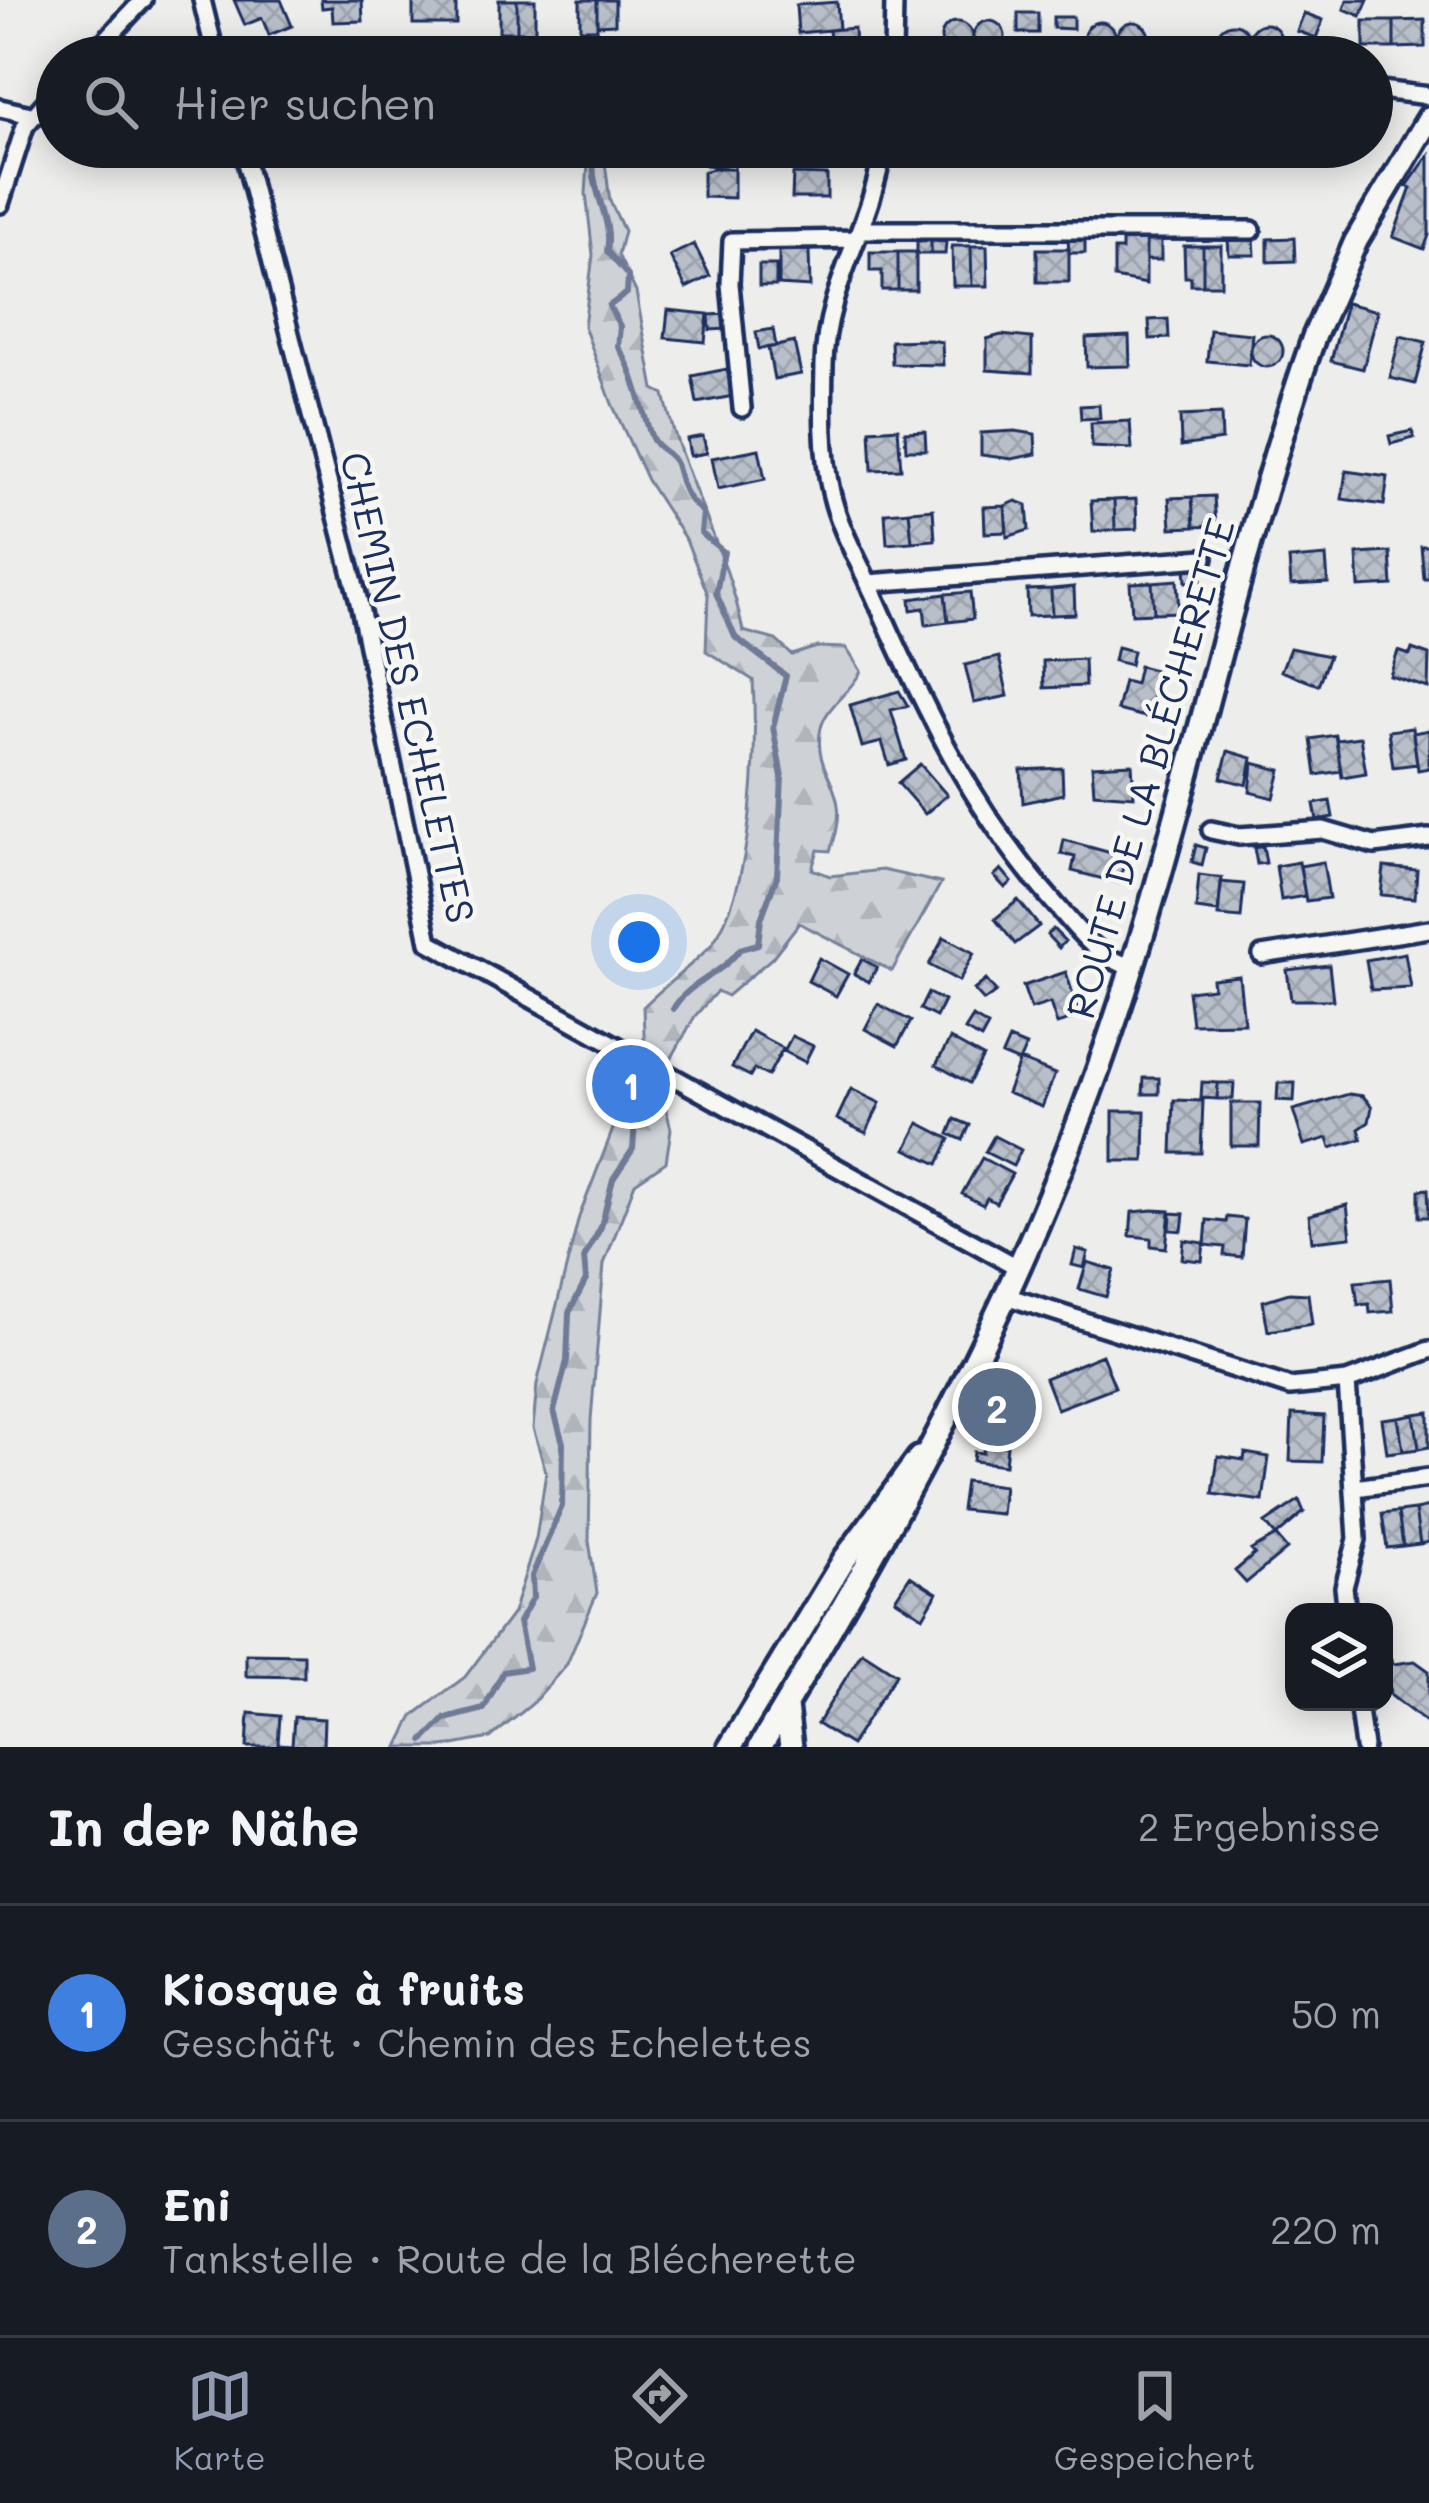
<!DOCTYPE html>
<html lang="de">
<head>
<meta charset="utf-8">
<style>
  :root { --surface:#171b24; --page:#20242c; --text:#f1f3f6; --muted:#9ea1a6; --line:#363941; --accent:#919bb2 }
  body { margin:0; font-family:Mali,sans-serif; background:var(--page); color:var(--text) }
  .controls { position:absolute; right:36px; bottom:36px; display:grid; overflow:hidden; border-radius:24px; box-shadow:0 6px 30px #0003 }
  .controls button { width:108px; height:108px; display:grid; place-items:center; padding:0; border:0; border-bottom:3px solid var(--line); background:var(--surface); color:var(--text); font:60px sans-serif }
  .you { position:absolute; left:639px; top:942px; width:42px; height:42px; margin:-30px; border:9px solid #fff; border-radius:50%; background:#1a73e8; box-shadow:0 0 0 18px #1a73e833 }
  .badge { display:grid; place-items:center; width:78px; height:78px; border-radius:50%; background:var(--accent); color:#fff; font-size:39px; font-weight:700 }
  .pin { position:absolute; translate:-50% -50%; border:6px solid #fff; box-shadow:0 3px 12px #0006 }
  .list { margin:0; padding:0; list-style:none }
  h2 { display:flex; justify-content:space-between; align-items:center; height:156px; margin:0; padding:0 48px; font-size:51px }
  h2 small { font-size:39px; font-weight:400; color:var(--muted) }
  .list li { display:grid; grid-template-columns:78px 1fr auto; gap:36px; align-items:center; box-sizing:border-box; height:216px; padding:0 48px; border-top:3px solid var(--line) }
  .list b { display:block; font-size:45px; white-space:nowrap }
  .list p { margin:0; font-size:39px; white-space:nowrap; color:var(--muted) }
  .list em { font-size:39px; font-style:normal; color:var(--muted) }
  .icon { flex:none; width:66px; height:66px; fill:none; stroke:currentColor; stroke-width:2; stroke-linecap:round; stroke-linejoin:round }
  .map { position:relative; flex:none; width:1429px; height:1747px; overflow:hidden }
  .search { position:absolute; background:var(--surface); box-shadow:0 6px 30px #0003; left:36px; right:36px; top:36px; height:132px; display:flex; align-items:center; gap:30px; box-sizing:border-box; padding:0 42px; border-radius:66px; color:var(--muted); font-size:45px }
  .sheet { height:588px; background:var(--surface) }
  nav { display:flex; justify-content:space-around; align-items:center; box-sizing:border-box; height:168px; border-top:3px solid var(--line); background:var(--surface); font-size:33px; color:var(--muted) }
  nav a { display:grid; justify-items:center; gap:6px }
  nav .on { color:var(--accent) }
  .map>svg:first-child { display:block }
</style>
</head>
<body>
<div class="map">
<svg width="1429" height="1747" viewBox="0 0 1429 1747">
  <defs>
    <pattern id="forest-firs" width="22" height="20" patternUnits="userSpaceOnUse" patternTransform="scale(3)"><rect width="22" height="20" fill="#ced2d7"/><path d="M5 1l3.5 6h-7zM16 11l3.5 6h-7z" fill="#b0b5bb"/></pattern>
    <pattern id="building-cross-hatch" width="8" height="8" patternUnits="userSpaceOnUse" patternTransform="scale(3)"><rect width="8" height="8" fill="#b9bfc8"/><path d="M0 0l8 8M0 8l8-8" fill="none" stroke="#9ea4ae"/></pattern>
  </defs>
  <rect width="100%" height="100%" fill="#edeeec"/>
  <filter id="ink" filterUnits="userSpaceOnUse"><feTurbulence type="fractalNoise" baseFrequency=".00833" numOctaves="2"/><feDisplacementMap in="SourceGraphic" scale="24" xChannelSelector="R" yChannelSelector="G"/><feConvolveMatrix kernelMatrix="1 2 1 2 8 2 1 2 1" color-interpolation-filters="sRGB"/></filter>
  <g filter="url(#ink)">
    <path fill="url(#forest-firs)" stroke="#74809a" stroke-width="3" d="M603,147L610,201L624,231L618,255L636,292L654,389L664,394C682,477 727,548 743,631L776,640L792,655L817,647L846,648L861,671C851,693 823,707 820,733C814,779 856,788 830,851L818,850L812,869L830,876L882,870L941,883L892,971L799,923L772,958L727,996L717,991L695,1016L665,1070L645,1059L643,1007C661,988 700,959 712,944C754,887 757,748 753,680L706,651L708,595L687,542L647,480L612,404L584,326L593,255L586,193L589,149Z
      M659,1080L671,1129L666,1162L635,1183L604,1264L591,1420L589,1541L597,1593L567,1664L532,1704L490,1738L443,1747H398L413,1716L465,1677L513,1613L536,1539L546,1472L533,1428L537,1384L579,1217L620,1111L629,1095Z"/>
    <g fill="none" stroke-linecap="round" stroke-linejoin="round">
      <path stroke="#6e7a96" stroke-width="6" d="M596,151C585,185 614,215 607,251L628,276L627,293L609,306L620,326L618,347C633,366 642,410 651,436C656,450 671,451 676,464C683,487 683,497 703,512L701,533L724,552L716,593L735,637L786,676L773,727L782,777L777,876L761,919L758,944L740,949C721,976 689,981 673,1009
        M423,1741L445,1719L484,1709L503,1672L528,1668L519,1622L533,1597L532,1576L562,1506L563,1443L554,1411L567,1361L569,1313L586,1280L584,1258L601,1227L613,1179L633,1149L636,1109"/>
    </g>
    <path fill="url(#building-cross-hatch)" stroke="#1b2f5e" stroke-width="3" d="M234,0H281L292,26L269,35L262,18L245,25Z
      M321,0H362L363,21L333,22L332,7L322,8Z
      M413,0H456V24H413Z
      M499,0H517V32H499Z
      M517,0H535V32H517Z
      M580,0H597V29H580Z
      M597,0H615V24L597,25Z
      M1347,0H1368L1361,16L1344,9Z
      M837,2L839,29L798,33L796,5Z
      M1018,13H1038V33H1018Z
      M1304,13L1323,20L1316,38L1297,31Z
      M1053,17H1073V29L1053,28Z
      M1425,20V47L1394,48V21Z
      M1364,21H1394V48H1364Z
      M973 37a16 16 0 1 1 32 0a16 16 0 1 1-32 0Z
      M1117 38a16 16 0 1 1 32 0a16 16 0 1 1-32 0Z
      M1084 38a16 16 0 1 1 32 0a16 16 0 1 1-32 0Z
      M941 38a16 16 0 1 1 32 0a16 16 0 1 1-32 0Z
      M1249 40a16 16 0 1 1 32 0a16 16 0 1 1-32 0Z
      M1217 40a16 16 0 1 1 32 0a16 16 0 1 1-32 0Z
      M854,28L855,47L831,49L829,30Z
      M664,147V152L616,149V147Z
      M706,147H736L734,169L706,165Z
      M953,147L954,152L913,148V147Z
      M988,147H1033V152H988Z
      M1067,147H1112V151H1067Z
      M1298,147H1348L1342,169L1317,162L1320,152Z
      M1429,155V235L1424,249L1393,237L1411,188L1407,186Z
      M712,169H734V198L703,197V172Z
      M793,174L827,175V198H792Z
      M1068,238H1085V253H1069Z
      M1294,238L1295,261L1268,262V239Z
      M1228,239H1254L1255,255H1229Z
      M1122,240H1146V284L1114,278V250H1122Z
      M917,241H931V254H917Z
      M931,241L946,242L945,254H931Z
      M1146,241H1161V260H1146Z
      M694,244L710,276L686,288L670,256Z
      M952,246H971L972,286H953Z
      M971,246H987L988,286H972Z
      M1184,246H1203V285H1191V277H1185Z
      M1203,246H1221V285H1203Z
      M1037,249H1069V282H1037Z
      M779,250H809L810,287L779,285Z
      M870,252H898V290H882V271H870Z
      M898,252H916V290H898Z
      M759,265H776V286H759Z
      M1346,303L1378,311L1363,369L1331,361Z
      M668,310L708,314L705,342L665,338Z
      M727,314V329L710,330L709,315Z
      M1168,319L1169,338L1150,339L1149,320Z
      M773,329L776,346L759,349L756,332Z
      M1210,330L1252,334L1249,365L1207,361Z
      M1251 351a16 16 0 1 1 32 0a16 16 0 1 1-32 0Z
      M1001,335L1032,338V373L987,370V339Z
      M1129,336L1130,366L1087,367L1086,338Z
      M1400,336L1426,342L1415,384L1390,378Z
      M930,340L942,342L943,365L892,364L891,341Z
      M794,342L801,374L774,379L768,348Z
      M727,369L733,396L697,403L692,376Z
      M1099,405L1100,418L1081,419L1080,406Z
      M1221,414L1222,440L1181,446L1180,416Z
      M1130,421L1132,449L1092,447L1091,423Z
      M898,428L901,469L872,470L870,430Z
      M925,431L926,450H906L905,432Z
      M1015,431L1035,434L1036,454L1012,459L981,455V433Z
      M1412,431L1414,438L1391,444L1389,436Z
      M703,436L707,453L690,456L687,439Z
      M759,449L765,479L718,489L712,458Z
      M1346,471L1388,477L1384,505L1342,499Z
      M1214,496L1216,526L1194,527L1192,497Z
      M1192,497L1194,527L1171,528L1169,498Z
      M1136,499L1137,529L1115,530L1114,500Z
      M1114,500L1115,530L1093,532L1091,501Z
      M1016,501L1027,505L1029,530L1007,537L1005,506Z
      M1005,506L1007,532L985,533L984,507Z
      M933,509L935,540L912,542L909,511Z
      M909,511L912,542L887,544L885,513Z
      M1421,546H1429V579H1424Z
      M1390,552L1392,585L1359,587L1357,554Z
      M1326,556L1328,583L1291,585L1289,559Z
      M1200,566L1201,581L1186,582L1185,567Z
      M1177,580L1179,612L1154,613L1152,582Z
      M1152,582L1154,613L1132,614L1130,583Z
      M1074,587L1075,614L1052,615L1051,589Z
      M1051,589L1052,615L1028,616L1027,590Z
      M970,592L973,619L948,622L945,594Z
      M945,594L948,622L926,625L924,608L911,610L910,599Z
      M1117,647L1133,651L1130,665L1114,661Z
      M1290,648L1329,656L1318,685L1281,671Z
      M1412,649L1429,655L1428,688L1390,676L1398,651L1410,655Z
      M999,657L1008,696L974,703L965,665Z
      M1084,659L1085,686L1044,688L1043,661Z
      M1139,666L1163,672L1145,717L1117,710L1124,681L1135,684Z
      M899,691L908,706L891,710L906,760L889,765L882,742L862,747L850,705Z
      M1412,728L1417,764L1393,767L1388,731Z
      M1429,730V768L1418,770L1413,733Z
      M1335,735L1341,771L1316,775L1311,739Z
      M1360,737L1366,773L1342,777L1336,740Z
      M1228,751L1252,758L1247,785L1221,778Z
      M1253,763L1281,770L1274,798L1250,792Z
      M920,764L947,795L925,814L898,783Z
      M1132,764L1134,796L1094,793L1092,766Z
      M1062,768L1063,794L1023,803L1021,770Z
      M1330,801L1333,817L1317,820L1314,804Z
      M1064,840L1126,857L1119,883L1072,871L1075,857L1061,854Z
      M1196,845L1206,848L1202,865L1192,862Z
      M1263,846L1266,863L1257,864L1254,848Z
      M1299,862L1305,896L1281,900L1276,866Z
      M1323,862L1329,898L1306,901L1300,866Z
      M1384,867L1417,870L1415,898L1381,895Z
      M1001,869L1012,882L1005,888L994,876Z
      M1199,875L1222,878L1218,912L1196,909Z
      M1221,882L1244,884L1241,918L1218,916Z
      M1018,900L1039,926L1015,944L995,919Z
      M1053,929L1065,941L1059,948L1047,935Z
      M944,937L974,953L959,981L929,965Z
      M1405,953L1411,988L1371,990L1366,960Z
      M819,958L848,974L836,996L808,981Z
      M862,959L877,967L869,982L854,974Z
      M1329,965L1333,1000H1291L1287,970Z
      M1066,972L1080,1017L1057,1024L1050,1003L1031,1009L1023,986Z
      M1239,976L1244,1023L1192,1024L1188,991L1213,988L1212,979Z
      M986,980L996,992L984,1001L974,990Z
      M928,993L944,1001L936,1017L920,1009Z
      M878,1004L911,1021L897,1046L865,1029Z
      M973,1017L988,1026L981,1039L965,1030Z
      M751,1031L783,1048L768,1076L754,1069L750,1076L732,1067Z
      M792,1036L813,1046L805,1062L784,1051Z
      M950,1039L983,1057L969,1083L936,1065Z
      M1009,1039L1026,1046L1019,1062L1002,1055Z
      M1020,1060L1055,1074L1042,1107L1007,1093Z
      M1144,1078H1159V1094H1143Z
      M1202,1082L1218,1083L1217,1099L1201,1098Z
      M1218,1083H1234L1233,1099H1217Z
      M1278,1083H1295L1294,1101L1277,1100Z
      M851,1089L880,1103L866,1133L837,1119Z
      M1349,1094L1363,1096L1372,1107L1369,1122L1359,1129L1362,1139L1331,1148L1328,1138L1304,1145L1293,1110Z
      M1174,1100L1203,1101L1201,1153H1172Z
      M1231,1103H1260L1259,1146H1231Z
      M1113,1111H1145L1144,1161H1113Z
      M955,1119L970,1125L963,1140L949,1134Z
      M919,1123L950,1139L938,1164L906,1149Z
      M994,1136L1021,1150L1013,1166L985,1152Z
      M982,1158L1012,1174L996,1203L987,1198L983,1205L962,1194Z
      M1428,1189L1429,1217H1419V1190Z
      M1347,1205L1351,1237L1312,1241L1309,1215Z
      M1153,1210L1170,1211L1166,1248L1151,1246V1238L1130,1236L1132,1212Z
      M1171,1213L1184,1214L1182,1231L1170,1230Z
      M1227,1217L1245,1219L1242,1257L1224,1255L1225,1247L1205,1245L1207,1220L1226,1222Z
      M1184,1240L1204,1243L1202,1261L1182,1259Z
      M1076,1249L1088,1252L1084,1268L1072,1265Z
      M1087,1262L1114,1270L1106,1297L1079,1289Z
      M1390,1279L1393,1311L1370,1313L1369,1304L1358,1305L1355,1282Z
      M1289,1293L1308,1294L1312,1324L1268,1331L1263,1301Z
      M1102,1355L1115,1387L1057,1409L1045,1378Z
      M985,1385L1021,1403L1009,1428L973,1411Z
      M1429,1412V1447L1419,1449L1414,1414Z
      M1292,1414L1324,1416L1322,1462L1290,1461Z
      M1414,1414L1419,1449L1403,1451L1398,1417Z
      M1398,1417L1403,1451L1387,1453L1382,1419Z
      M984,1443L1007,1445L1005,1465L973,1461L974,1452L983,1453Z
      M1245,1453L1269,1457L1263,1501L1213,1494L1218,1456L1244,1460Z
      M965,1481L1004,1486L1001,1514L961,1510Z
      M1299,1500L1304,1512L1276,1536L1265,1523Z
      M1429,1507V1542L1420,1544L1415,1510Z
      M1415,1510L1420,1544L1403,1546L1398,1512Z
      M1398,1512L1403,1546L1387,1548L1382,1514Z
      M1276,1536L1287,1549L1246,1583L1235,1571L1255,1554L1251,1550Z
      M910,1576L937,1593L923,1617L895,1599Z
      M862,1652L896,1674L851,1745L817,1724Z
      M246,1654L304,1655V1677L246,1676Z
      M1392,1659L1393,1664L1415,1661L1429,1671V1725L1390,1695L1387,1660Z
      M249,1713L280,1716L278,1744L292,1745L294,1717L324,1719L323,1747H247Z"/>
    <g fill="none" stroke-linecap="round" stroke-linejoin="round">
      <g stroke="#1b2f5e" stroke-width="24">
        <path id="street" d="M202,0L216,57
          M90,57L143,0
          M893,57L894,0
          M1372,89L1429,96
          M0,108L31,115
          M242,147L359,602L429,942L1019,1268
          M883,147C873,224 825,286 824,365C823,406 822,452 831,492C839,528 858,560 873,593C923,706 973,812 1056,905C1079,931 1097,958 1132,967
          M0,204L25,126L57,89
          M861,230H1252
          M742,408L730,284L732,241L856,239
          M868,583L1204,558
          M1211,830L1239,836L1323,830L1374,845L1429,838
          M1262,955L1429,929
          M1006,1296L1290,1387L1347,1381L1429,1350
          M1355,1488L1429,1478
          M1347,1612L1344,1587L1357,1539L1347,1381
          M1358,1702L1364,1747"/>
      </g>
      <g stroke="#1b2f5e" stroke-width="30">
        <path id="secondary" d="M786,1706L791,1747
          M730,1747L844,1560L919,1458
          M760,1747C892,1530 1014,1308 1099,1067C1184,828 1230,576 1314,337L1356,241L1429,118"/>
      </g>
      <use href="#street" stroke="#f6f6f2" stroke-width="15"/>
      <use href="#secondary" stroke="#f6f6f2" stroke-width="21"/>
    </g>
  </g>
  <g text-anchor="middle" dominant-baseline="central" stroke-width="9" stroke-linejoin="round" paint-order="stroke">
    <g font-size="39" fill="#1b2f5e" stroke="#f6f6f2">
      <text transform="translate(409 687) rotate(77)">CHEMIN DES ECHELETTES</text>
      <text transform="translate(1149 768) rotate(-74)">ROUTE DE LA BLÉCHERETTE</text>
    </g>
  </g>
</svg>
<div class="controls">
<button><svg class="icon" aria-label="layers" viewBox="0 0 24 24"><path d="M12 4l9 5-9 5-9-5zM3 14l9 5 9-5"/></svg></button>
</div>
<div class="you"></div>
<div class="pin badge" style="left:631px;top:1084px;background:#3f7fe0">1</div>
<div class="pin badge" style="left:997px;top:1407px;background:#5c6f8a">2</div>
<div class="search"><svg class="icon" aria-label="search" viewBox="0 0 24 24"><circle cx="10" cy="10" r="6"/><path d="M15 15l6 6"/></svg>Hier suchen</div>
</div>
<section class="sheet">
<h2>In der Nähe<small>2 Ergebnisse</small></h2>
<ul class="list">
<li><span class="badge" style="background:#3f7fe0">1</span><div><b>Kiosque à fruits</b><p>Geschäft · Chemin des Echelettes</p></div><em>50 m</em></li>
<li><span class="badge" style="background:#5c6f8a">2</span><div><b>Eni</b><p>Tankstelle · Route de la Blécherette</p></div><em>220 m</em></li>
</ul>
</section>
<nav>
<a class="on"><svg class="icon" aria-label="map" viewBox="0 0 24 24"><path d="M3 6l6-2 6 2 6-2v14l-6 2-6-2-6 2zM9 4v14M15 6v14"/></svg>Karte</a>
<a><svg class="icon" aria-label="directions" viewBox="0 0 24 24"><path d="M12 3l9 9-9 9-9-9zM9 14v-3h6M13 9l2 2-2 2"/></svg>Route</a>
<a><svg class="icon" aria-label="saved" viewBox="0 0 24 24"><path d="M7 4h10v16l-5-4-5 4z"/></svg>Gespeichert</a>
</nav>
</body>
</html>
